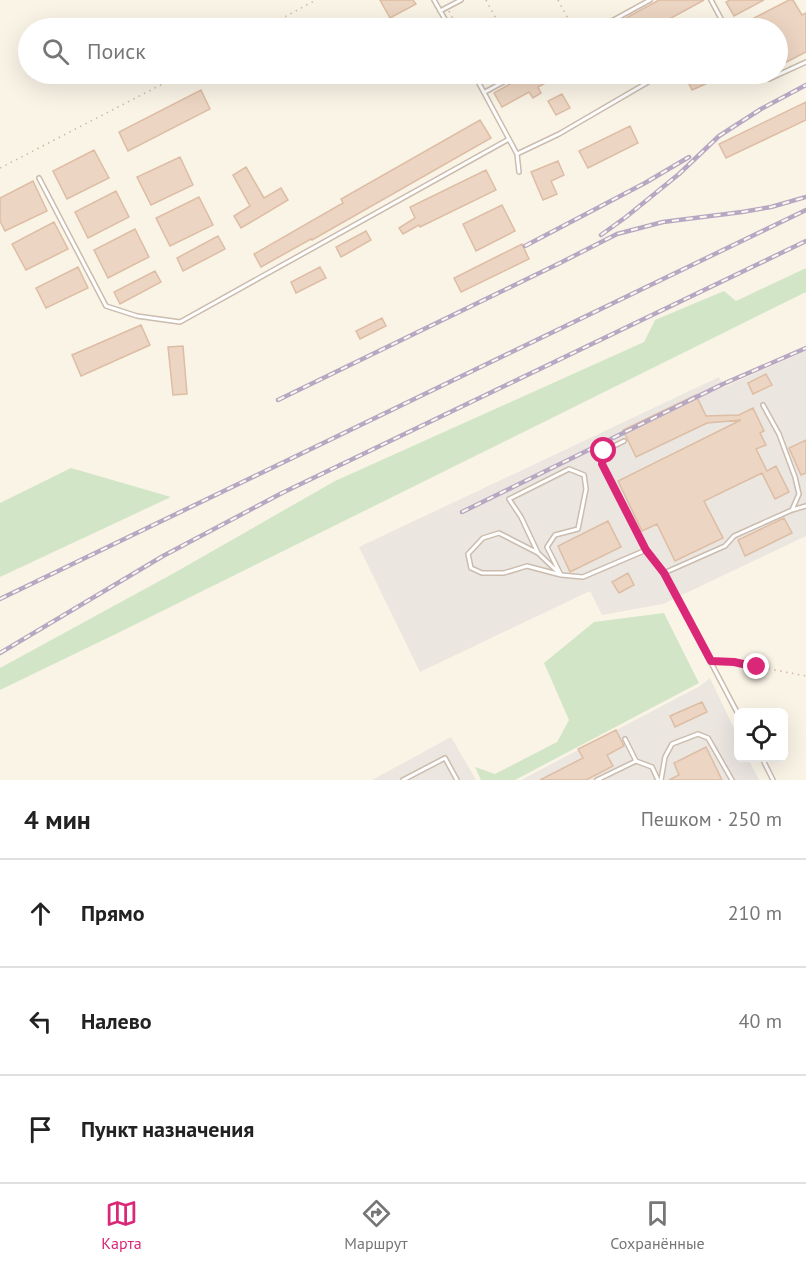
<!DOCTYPE html>
<html lang="ru">
<head>
<meta charset="utf-8">
<style>
  :root { --surface:#fff; --page:#f2f2f2; --text:#222; --muted:#767676; --line:#e0e0e0; --accent:#db2777 }
  body { margin:0; font-family:"PT Sans",sans-serif; background:var(--page); color:var(--text) }
  .controls { position:absolute; right:18px; bottom:18px; display:grid; overflow:hidden; border-radius:9px; box-shadow:0 6px 24px #0002 }
  .controls button { width:54px; height:54px; display:grid; place-items:center; padding:0; border:0; border-bottom:2px solid var(--line); background:var(--surface); color:var(--text); font:30px sans-serif }
  .stop { position:absolute; width:18px; height:18px; margin:-14px; border:4px solid #db2777; border-radius:50%; background:#fff }
  .stop.end { background:#db2777; border-color:#fff; box-shadow:0 2px 6px #0008 }
  .list { margin:0; padding:0; list-style:none }
  h2 { display:flex; justify-content:space-between; align-items:center; height:78px; margin:0; padding:0 24px; font-size:26px }
  h2 small { font-size:20px; font-weight:400; color:var(--muted) }
  .list li { display:grid; grid-template-columns:39px 1fr auto; gap:18px; align-items:center; box-sizing:border-box; height:108px; padding:0 24px; border-top:2px solid var(--line) }
  .list b { display:block; font-size:22px; white-space:nowrap }
  .list em { font-size:20px; font-style:normal; color:var(--muted) }
  .icon { flex:none; width:33px; height:33px; fill:none; stroke:currentColor; stroke-width:2; stroke-linecap:round; stroke-linejoin:round }
  .map { position:relative; flex:none; width:806px; height:780px; overflow:hidden }
  .search { position:absolute; background:var(--surface); box-shadow:0 6px 24px #0002; left:18px; right:18px; top:18px; height:66px; display:flex; align-items:center; gap:15px; box-sizing:border-box; padding:0 21px; border-radius:33px; color:var(--muted); font-size:22px }
  .sheet { height:402px; background:var(--surface) }
  nav { display:flex; justify-content:space-around; align-items:center; box-sizing:border-box; height:84px; border-top:2px solid var(--line); background:var(--surface); font-size:16px; color:var(--muted) }
  nav a { display:grid; justify-items:center; gap:3px }
  nav .on { color:var(--accent) }
  .map>svg:first-child { display:block }
</style>
</head>
<body>
<div class="map">
<svg width="806" height="780" viewBox="0 0 806 780">
  <rect width="100%" height="100%" fill="#faf4e7"/>
  <path fill="#ebe6e0" d="M806,351V536L663,604L602,615L590,591L420,672L359,547L719,377L724,387Z
    M710,678L738,737V758H748L759,780H521L700,686Z
    M451,737L476,780H372Z"/>
  <path fill="#d2e6c7" d="M806,268V292L122,631L0,690V668L174,573L335,481L644,342L655,320L724,291L736,301Z
    M71,468L171,497L0,577V503Z
    M664,613L699,683L515,780H481L475,767L495,774L557,742L569,720L544,663L594,622Z"/>
  <path fill="#ecd5c2" stroke="#ddbda4" stroke-width="1.5" d="M380,0H413L416,4L390,18Z
    M659,0H704L653,28H608Z
    M730,0H764L734,16L726,2Z
    M789,0H793L802,15L806,13V52L777,67V28H760L754,18Z
    M527,74H562L538,87L541,93L533,98L529,92L502,107L494,93Z
    M690,74H728L692,90L685,76Z
    M201,90L210,109L128,151L119,132Z
    M562,94L570,108L556,115L548,101Z
    M806,102V120L726,158L719,144Z
    M480,120L491,138L312,240L311,239L261,267L254,254L343,203L341,199Z
    M630,126L638,143L588,168L579,151Z
    M94,150L109,178L67,199L53,171Z
    M180,157L193,185L151,205L137,177Z
    M558,161L564,175L551,181L557,194L543,200L531,172Z
    M246,167L264,198L281,188L288,200L241,228L234,216L250,206L233,175Z
    M486,170L496,190L420,227L419,225L403,234L399,228L415,218L410,207Z
    M33,181L47,211L5,231L0,221V198Z
    M116,191L129,217L88,238L75,212Z
    M199,197L213,225L170,246L156,218Z
    M502,205L515,231L476,251L463,224Z
    M54,222L68,249L26,270L12,244Z
    M135,229L149,257L108,278L94,250Z
    M366,231L371,240L341,257L336,247Z
    M218,236L225,249L183,271L177,258Z
    M522,244L529,259L461,292L454,278Z
    M78,267L88,288L46,308L36,288Z
    M320,267L326,278L296,293L291,282Z
    M155,271L161,282L120,304L114,292Z
    M382,318L386,326L360,339L356,331Z
    M141,325L150,345L81,376L72,355Z
    M183,346L187,394L173,395L168,347Z
    M766,374L772,385L753,394L748,383Z
    M696,395L706,416L739,415L753,408L764,431L760,433L766,445L756,449L767,471L776,466L789,492L775,499L762,473L704,501L723,538L675,561L657,524L642,531L618,481L741,420L707,423L636,457L623,430Z
    M806,440V473L801,475L789,448Z
    M784,518L792,533L745,556L738,540Z
    M608,521L621,547L570,572L558,546Z
    M628,573L634,585L619,593L612,582Z
    M702,702L707,712L675,727L670,716Z
    M616,730L624,746L607,755L613,766L586,780H540L583,758L578,749Z
    M706,747L722,780H669L679,775L674,763Z"/>
  <g fill="none" stroke-linecap="round" stroke-linejoin="round">
    <g stroke="#cbbcae" stroke-width="6">
      <path id="service" d="M434,0L450,28
        M711,0L726,28
        M440,11L461,0
        M599,28L650,0
        M739,28L741,27L742,28
        M474,74L517,154L519,172
        M766,74L769,79L806,62
        M485,92L518,74
        M517,154L559,134L662,74
        M39,178L106,306L137,316L180,322L509,139
        M763,405L779,434L795,477L799,494L792,510
        M624,441L604,451L602,464L646,550L664,573
        M538,553L521,517L509,499L569,469L584,475L586,489L578,529L555,535L547,547L561,575L527,566L504,573H482L471,568L468,554L483,538L499,533L538,553L561,575L583,577L646,550
        M738,714L664,573L725,546L734,536L792,510L806,506
        M625,739L636,761
        M762,758L773,780
        M403,780L445,758L457,780
        M597,780L636,761L652,767L658,780
        M661,780L665,757L672,744L698,734L708,738L732,780"/>
    </g>
    <path stroke="#d1b8a5" stroke-width="1.5" stroke-dasharray="1.5 4.5" stroke-linecap="butt" d="M486,0L501,28
      M558,0L573,28
      M449,11L457,28
      M264,28L316,0
      M0,168L182,74
      M715,661L733,662L806,676"/>
    <use href="#service" stroke="#fff" stroke-width="3"/>
    <g stroke="#b7a7c2" stroke-width="4.5">
      <path id="rail" d="M601,235L626,217L679,174L719,136L761,109L806,85
        M525,246L645,183L689,157
        M278,400L560,263L617,234L663,222L742,212L771,207L806,197
        M462,512L723,384L806,348
        M0,599L806,210
        M0,653L163,556L282,493L806,241"/>
    </g>
    <use href="#rail" stroke="#fdf8ed" stroke-width="2" stroke-dasharray="7" stroke-linecap="butt"/>
  </g>
  <g fill="none" stroke-linecap="round" stroke-linejoin="round">
    <path stroke="#db2777" stroke-width="8" d="M604,451L602,464L646,550L664,573L711,661L734,662L757,667"/>
  </g>
</svg>
<div class="controls">
<button><svg class="icon" aria-label="locate" viewBox="0 0 24 24"><circle cx="12" cy="12" r="6"/><path d="M12 2v4M12 18v4M2 12h4M18 12h4"/></svg></button>
</div>
<div class="stop" style="left:604px;top:451px"></div>
<div class="stop end" style="left:757px;top:667px"></div>
<div class="search"><svg class="icon" aria-label="search" viewBox="0 0 24 24"><circle cx="10" cy="10" r="6"/><path d="M15 15l6 6"/></svg>Поиск</div>
</div>
<section class="sheet">
<h2>4 мин<small>Пешком · 250 m</small></h2>
<ul class="list">
<li><svg class="icon" aria-label="ahead" viewBox="0 0 24 24"><path d="M12 20V5M6 11l6-6 6 6"/></svg><div><b>Прямо</b></div><em>210 m</em></li>
<li><svg class="icon" aria-label="left" viewBox="0 0 24 24"><path d="M17 20v-9H6M10 6l-5 5 5 5"/></svg><div><b>Налево</b></div><em>40 m</em></li>
<li><svg class="icon" aria-label="arrive" viewBox="0 0 24 24"><path d="M6 21V4h12l-3 4 3 4H6"/></svg><div><b>Пункт назначения</b></div></li>
</ul>
</section>
<nav>
<a class="on"><svg class="icon" aria-label="map" viewBox="0 0 24 24"><path d="M3 6l6-2 6 2 6-2v14l-6 2-6-2-6 2zM9 4v14M15 6v14"/></svg>Карта</a>
<a><svg class="icon" aria-label="directions" viewBox="0 0 24 24"><path d="M12 3l9 9-9 9-9-9zM9 14v-3h6M13 9l2 2-2 2"/></svg>Маршрут</a>
<a><svg class="icon" aria-label="saved" viewBox="0 0 24 24"><path d="M7 4h10v16l-5-4-5 4z"/></svg>Сохранённые</a>
</nav>
</body>
</html>
